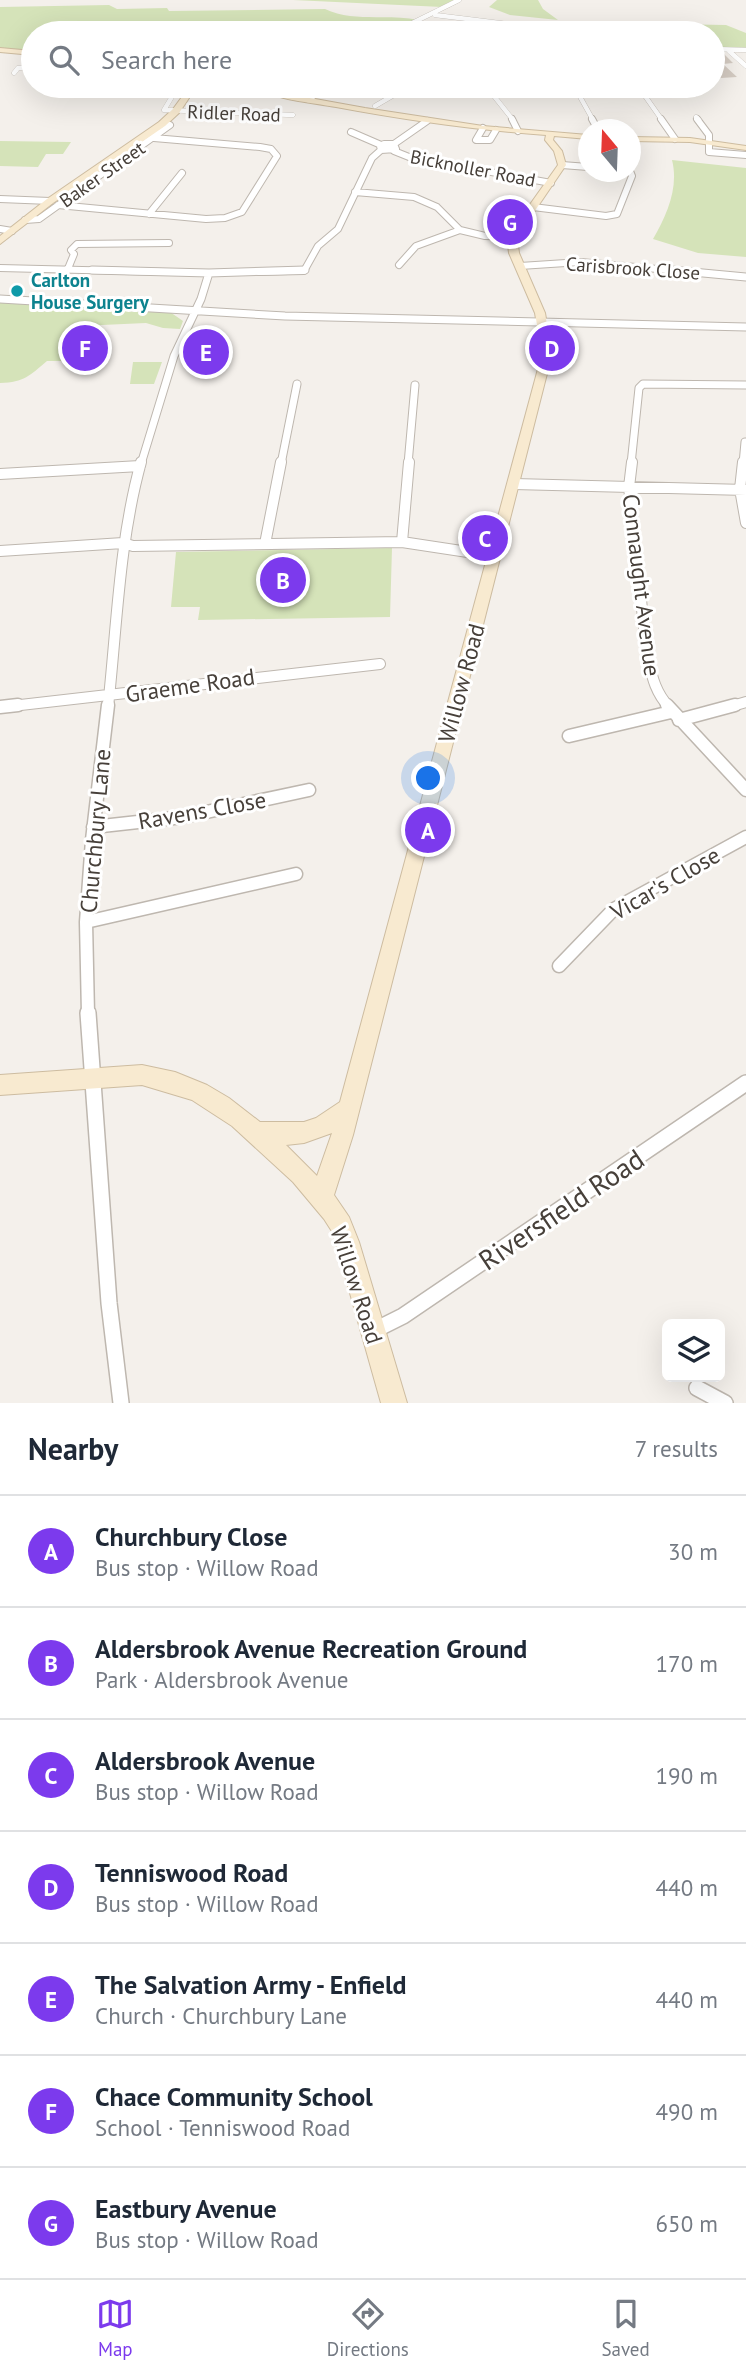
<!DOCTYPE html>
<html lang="en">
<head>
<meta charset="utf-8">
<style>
  :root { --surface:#fff; --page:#f2f2f3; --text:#1f2937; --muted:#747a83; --line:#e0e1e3; --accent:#7c3aed }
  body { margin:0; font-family:"PT Sans",sans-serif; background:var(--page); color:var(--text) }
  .controls { position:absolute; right:21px; bottom:21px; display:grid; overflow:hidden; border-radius:10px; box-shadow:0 7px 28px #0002 }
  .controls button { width:63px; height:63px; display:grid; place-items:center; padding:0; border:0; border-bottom:2px solid var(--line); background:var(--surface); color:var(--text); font:35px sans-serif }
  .compass { position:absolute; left:578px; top:119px; width:63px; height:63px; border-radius:50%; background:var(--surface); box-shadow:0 7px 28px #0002; rotate:341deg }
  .you { position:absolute; left:429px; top:779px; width:24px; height:24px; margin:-18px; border:5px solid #fff; border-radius:50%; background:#1a73e8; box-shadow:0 0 0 10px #1a73e833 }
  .badge { display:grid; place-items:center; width:46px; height:46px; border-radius:50%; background:var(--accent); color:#fff; font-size:23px; font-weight:700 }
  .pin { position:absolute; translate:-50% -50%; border:4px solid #fff; box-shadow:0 2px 7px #0006 }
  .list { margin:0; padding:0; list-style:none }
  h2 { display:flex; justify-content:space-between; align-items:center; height:91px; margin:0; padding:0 28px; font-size:30px }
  h2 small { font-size:23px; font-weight:400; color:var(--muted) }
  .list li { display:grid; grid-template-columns:46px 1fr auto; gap:21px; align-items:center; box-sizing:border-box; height:112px; padding:0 28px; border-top:2px solid var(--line) }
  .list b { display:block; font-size:26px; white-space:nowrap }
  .list p { margin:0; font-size:23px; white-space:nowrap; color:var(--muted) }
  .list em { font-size:23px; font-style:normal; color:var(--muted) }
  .icon { flex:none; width:38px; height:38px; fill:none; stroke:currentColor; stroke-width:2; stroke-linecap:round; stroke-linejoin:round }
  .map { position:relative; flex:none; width:746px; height:1403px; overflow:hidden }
  .search { position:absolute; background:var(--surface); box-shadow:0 7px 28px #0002; left:21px; right:21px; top:21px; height:77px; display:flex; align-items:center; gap:18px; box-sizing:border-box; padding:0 24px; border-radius:38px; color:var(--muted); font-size:26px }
  .sheet { height:875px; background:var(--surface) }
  nav { display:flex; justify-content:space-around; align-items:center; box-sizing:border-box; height:98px; border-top:2px solid var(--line); background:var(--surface); font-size:19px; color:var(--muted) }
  nav a { display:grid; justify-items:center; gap:4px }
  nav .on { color:var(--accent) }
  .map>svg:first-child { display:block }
</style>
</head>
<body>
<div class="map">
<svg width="746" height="1403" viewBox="0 0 746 1403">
  <rect width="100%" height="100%" fill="#f4f0eb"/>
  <path fill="#d5e3b9" d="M293,0H455L442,7Z
    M497,0H538L543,9L558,20L510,15L489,7Z
    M109,5L117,9L167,8L169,11L325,9C354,23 388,13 418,20L384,33H33V52L0,49V7Z
    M667,24L726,25L746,33V49L713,47V33H648L649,27Z
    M0,141L71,142L63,154H46L38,167L0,166Z
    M672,160L746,168V257L698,253L653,239C667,215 679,187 672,160Z
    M0,302L170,312L183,321L180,329L163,328L146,323L80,326L70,361H47C29,376 25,382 0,383Z
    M133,362H162L154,384H130Z
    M392,548L390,617L198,620L200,607H171L176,552Z"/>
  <path fill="#d4cbc2" d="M713,54H724L733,63L723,64L737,77L721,78L713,70Z
    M195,347L221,348L217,358L190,356Z"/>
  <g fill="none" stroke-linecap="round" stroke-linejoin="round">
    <g stroke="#beb7af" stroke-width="5">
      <path id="street-far5" d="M435,15L580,33
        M392,33L459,0
        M713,49L746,50
        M729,51L746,66
        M14,73L18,68L33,67
        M185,86L173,95L164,110L293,115
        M486,86L513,120
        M574,86L593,120
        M638,86L662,120
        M688,86L697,92L696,94
        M62,94L89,90L178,91
        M292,97L311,86
        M308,100L330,86
        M375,106L399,92L397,86
        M696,117L699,120"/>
    </g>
    <g stroke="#beb7af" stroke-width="8">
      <path id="street-far4" d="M512,119L518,131
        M592,119L598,130
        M661,119L675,139
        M697,119L709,135V152L746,155
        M483,128L476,140H490L496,130
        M351,132L381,145
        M384,144H394L396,149L381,150L380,146Z
        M394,144L427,121
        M394,151L409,157L551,183
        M562,165L588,167
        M355,192L414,197L437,207L460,230L485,236L512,237
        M0,199L50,201
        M58,205L206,219L225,218L242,212L277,156L271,149L260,147L154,138
        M533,207L606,216L617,214L632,176L630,171
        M149,214L182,173
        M25,220L39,219L170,125L162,124
        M0,229L12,231
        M399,265L416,246L460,230
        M520,266L581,262L690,272
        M0,268L165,272
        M67,271L74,254L71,250L77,244L169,243
        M259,272L304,271L318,246L338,229L372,158L381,150"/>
    </g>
    <g stroke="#beb7af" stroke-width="9">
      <path id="street-far3" d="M92,270L209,273L305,270
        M671,270L746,277
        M0,299L285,316L746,327
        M141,464L174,356L201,299L209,273
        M281,464L297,384
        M408,464L415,385
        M631,464L639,388L643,384L746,385
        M743,464L745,442"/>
    </g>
    <g stroke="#beb7af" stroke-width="12">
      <path id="street-far2" d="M632,462L629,487L647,656C652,676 655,692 669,707
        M743,462L740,489L746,523
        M0,474L140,466
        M514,484L746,490
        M402,542L409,462
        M265,544L281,462
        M0,551L123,543L133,546L402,542L494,556
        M3,707L380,664
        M108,707C117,625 119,542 141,462
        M729,707L746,702"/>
    </g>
    <g stroke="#beb7af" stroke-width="15">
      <path id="street-far1" d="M667,705L746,790
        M0,707L18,705
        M679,720L735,705
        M569,736L671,712
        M93,827L183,817L309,790
        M86,922L296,874
        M559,966L614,909L746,837
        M88,1014L86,922L92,840L108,705"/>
    </g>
    <g stroke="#beb7af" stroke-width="18">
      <path id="street" d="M88,1013L109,1303L121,1403
        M373,1331L403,1316L746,1083
        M697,1388L725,1403"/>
    </g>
    <g stroke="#cdbca0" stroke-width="2">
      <path id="secondary" d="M0,48L33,51V55L0,52Z
        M190,86H197L179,113L165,126L53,203L0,244V236L47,199L159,122L173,109Z
        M252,86H263L293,95L365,108L483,126L588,135V139L554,136L553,140L562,151L566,165L517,237L519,253L545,313L552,354L353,1135L334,1195L349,1217L359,1242L407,1403H381L333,1233L324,1219L293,1182L232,1126L192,1100L142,1085L0,1095V1075L142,1065L175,1072L207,1085L229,1098L260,1122H304L316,1118L340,1102L542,354L535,313L509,253L507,237L558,165L554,151L545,140L546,135C475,130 406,120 336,107C309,102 276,100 252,86ZM332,1133L317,1176L286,1145L304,1143Z
        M630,137L690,138L746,146V150L690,142L630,141Z"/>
    </g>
    <use href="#street-far5" stroke="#fff" stroke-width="4.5"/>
    <use href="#street-far4" stroke="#fff" stroke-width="6"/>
    <use href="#street-far3" stroke="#fff" stroke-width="7"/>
    <use href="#street-far2" stroke="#fff" stroke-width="10"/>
    <use href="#street-far1" stroke="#fff" stroke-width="12"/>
    <use href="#street" stroke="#fff" stroke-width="15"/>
    <use href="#secondary" fill="#f8ead0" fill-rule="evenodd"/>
  </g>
  <circle fill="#0f9aa8" stroke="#fff" stroke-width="2.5" cx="17" cy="291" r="7"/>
  <g text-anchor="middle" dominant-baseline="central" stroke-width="6" stroke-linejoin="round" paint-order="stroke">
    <g font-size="19" fill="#47403a" stroke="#fff">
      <text transform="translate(234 113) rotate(2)">Ridler Road</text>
      <text transform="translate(473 168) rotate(11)">Bicknoller Road</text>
      <text transform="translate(102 174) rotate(-35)">Baker Street</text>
      <text transform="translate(633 268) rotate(4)">Carisbrook Close</text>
    </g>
    <g font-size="19" font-weight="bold" fill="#0d838f" stroke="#fff" text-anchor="start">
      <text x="31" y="280">Carlton<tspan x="31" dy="22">House Surgery</tspan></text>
    </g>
    <g font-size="23" fill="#47403a" stroke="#fff">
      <text transform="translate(642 585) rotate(83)">Connaught Avenue</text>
      <text transform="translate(461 683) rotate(-75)">Willow Road</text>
      <text transform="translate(190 685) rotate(-8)">Graeme Road</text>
      <text transform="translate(202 810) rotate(-10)">Ravens Close</text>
      <text transform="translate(95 831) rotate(-85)">Churchbury Lane</text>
      <text transform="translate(665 883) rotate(-30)">Vicar's Close</text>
      <text transform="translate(357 1285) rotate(72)">Willow Road</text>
    </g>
    <g font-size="28" fill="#47403a" stroke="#fff">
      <text transform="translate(561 1209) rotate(-34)">Riversfield Road</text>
    </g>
  </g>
</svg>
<div class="controls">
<button><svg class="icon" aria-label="layers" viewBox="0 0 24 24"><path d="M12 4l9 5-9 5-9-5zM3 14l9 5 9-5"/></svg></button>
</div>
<svg class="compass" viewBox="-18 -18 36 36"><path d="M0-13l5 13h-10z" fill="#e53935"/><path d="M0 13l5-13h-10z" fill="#747a83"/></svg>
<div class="you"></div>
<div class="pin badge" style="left:428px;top:830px">A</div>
<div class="pin badge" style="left:283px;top:580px">B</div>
<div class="pin badge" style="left:485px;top:538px">C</div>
<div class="pin badge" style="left:552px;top:348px">D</div>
<div class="pin badge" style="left:206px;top:352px">E</div>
<div class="pin badge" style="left:85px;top:348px">F</div>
<div class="pin badge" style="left:510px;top:222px">G</div>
<div class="search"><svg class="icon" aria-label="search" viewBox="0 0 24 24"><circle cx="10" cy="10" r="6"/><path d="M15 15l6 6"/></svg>Search here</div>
</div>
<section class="sheet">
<h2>Nearby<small>7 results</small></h2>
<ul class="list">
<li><span class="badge">A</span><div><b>Churchbury Close</b><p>Bus stop · Willow Road</p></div><em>30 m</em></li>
<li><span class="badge">B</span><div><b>Aldersbrook Avenue Recreation Ground</b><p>Park · Aldersbrook Avenue</p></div><em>170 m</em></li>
<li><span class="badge">C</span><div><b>Aldersbrook Avenue</b><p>Bus stop · Willow Road</p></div><em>190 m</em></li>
<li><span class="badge">D</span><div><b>Tenniswood Road</b><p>Bus stop · Willow Road</p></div><em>440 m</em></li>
<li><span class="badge">E</span><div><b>The Salvation Army - Enfield</b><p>Church · Churchbury Lane</p></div><em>440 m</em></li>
<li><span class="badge">F</span><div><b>Chace Community School</b><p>School · Tenniswood Road</p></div><em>490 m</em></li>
<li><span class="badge">G</span><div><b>Eastbury Avenue</b><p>Bus stop · Willow Road</p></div><em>650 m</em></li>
</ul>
</section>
<nav>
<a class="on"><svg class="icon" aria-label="map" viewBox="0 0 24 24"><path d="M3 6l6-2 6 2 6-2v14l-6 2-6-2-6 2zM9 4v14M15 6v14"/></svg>Map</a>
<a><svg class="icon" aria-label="directions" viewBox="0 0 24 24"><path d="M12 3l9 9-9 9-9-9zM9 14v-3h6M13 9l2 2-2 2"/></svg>Directions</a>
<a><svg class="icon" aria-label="saved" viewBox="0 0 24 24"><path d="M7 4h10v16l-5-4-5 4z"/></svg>Saved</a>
</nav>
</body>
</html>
